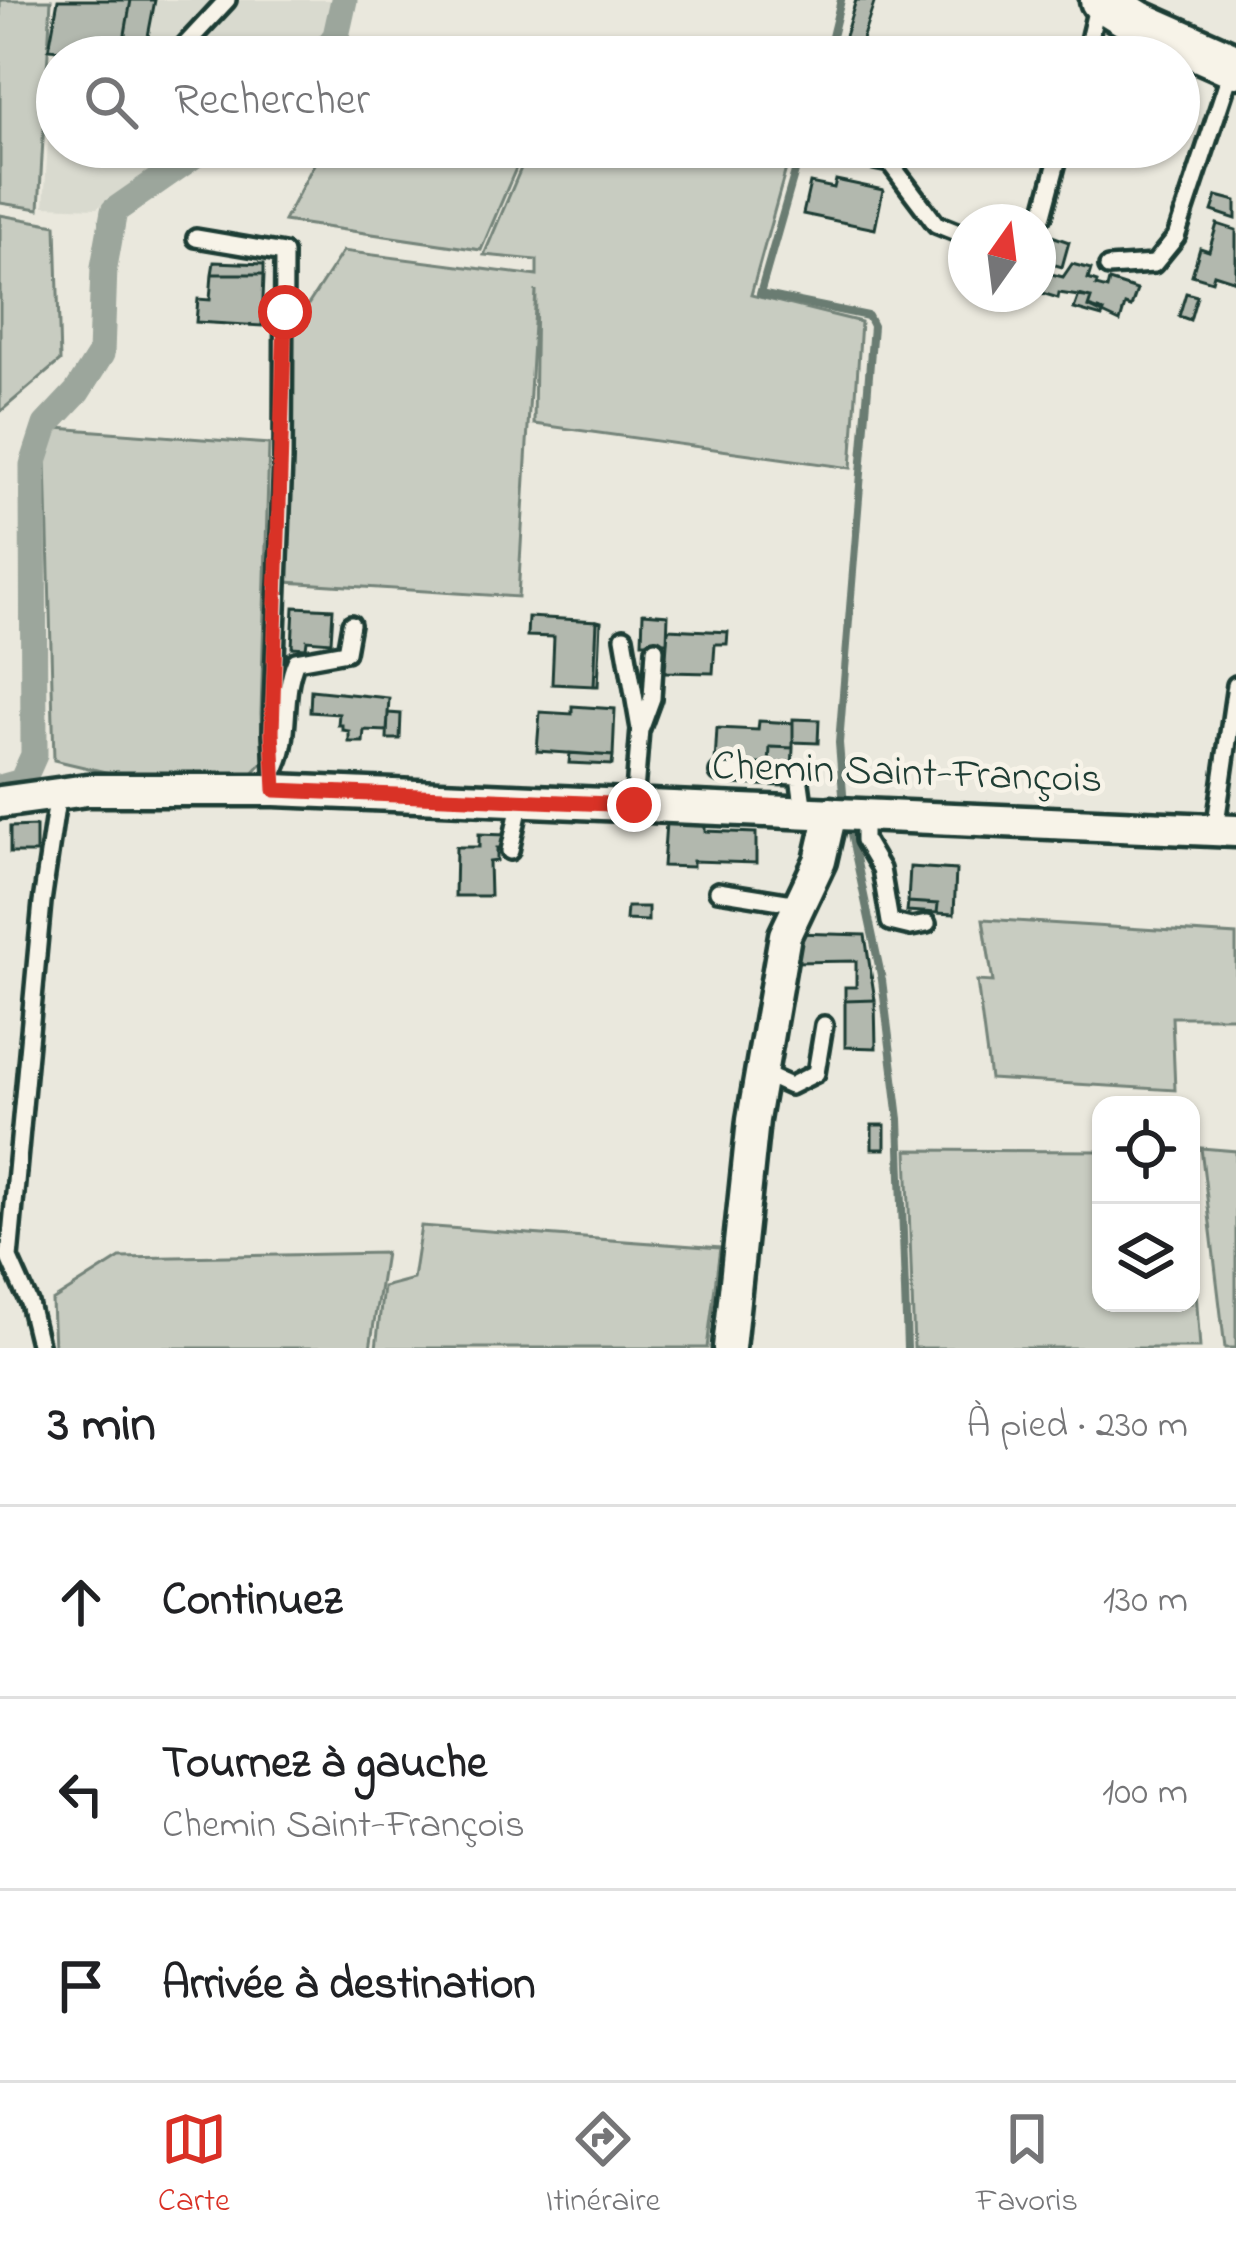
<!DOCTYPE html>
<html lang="fr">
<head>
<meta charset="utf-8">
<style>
  :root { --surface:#fff; --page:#f6f6f6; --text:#202124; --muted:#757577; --line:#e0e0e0; --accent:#d93025 }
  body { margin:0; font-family:"Indie Flower",sans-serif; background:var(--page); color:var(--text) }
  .controls { position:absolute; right:36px; bottom:36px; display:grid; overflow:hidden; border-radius:24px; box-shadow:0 3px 9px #0004 }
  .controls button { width:108px; height:108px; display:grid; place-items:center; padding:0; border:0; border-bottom:3px solid var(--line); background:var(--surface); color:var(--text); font:60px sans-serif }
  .compass { position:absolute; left:948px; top:204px; width:108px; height:108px; border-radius:50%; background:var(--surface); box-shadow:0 3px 9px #0004; rotate:14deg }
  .stop { position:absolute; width:36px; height:36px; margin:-27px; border:9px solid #d93025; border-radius:50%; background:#fff }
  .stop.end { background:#d93025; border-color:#fff; box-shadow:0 3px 12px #0008 }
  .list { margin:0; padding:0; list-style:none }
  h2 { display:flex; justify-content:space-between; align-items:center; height:156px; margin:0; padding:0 48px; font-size:51px }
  h2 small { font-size:39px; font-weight:400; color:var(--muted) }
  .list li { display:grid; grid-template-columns:78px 1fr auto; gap:36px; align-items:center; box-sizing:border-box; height:192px; padding:0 48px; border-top:3px solid var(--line) }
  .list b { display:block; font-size:45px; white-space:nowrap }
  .list p { margin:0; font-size:39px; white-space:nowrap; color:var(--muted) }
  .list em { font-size:39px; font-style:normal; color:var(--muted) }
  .icon { flex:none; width:66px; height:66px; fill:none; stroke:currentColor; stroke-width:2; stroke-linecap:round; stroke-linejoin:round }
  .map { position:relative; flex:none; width:1236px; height:1348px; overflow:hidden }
  .search { position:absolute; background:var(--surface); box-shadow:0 3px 9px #0004; left:36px; right:36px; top:36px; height:132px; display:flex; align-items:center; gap:30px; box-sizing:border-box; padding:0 42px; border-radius:66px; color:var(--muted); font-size:45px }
  .sheet { height:732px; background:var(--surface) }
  nav { display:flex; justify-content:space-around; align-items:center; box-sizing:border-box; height:168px; border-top:3px solid var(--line); background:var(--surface); font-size:33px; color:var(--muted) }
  nav a { display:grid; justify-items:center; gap:6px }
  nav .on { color:var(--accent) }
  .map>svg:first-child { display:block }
</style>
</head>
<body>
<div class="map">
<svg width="1236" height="1348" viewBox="0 0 1236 1348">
  <rect width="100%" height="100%" fill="#eae8dd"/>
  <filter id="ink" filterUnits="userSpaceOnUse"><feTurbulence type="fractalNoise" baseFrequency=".00833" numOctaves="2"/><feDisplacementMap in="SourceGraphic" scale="24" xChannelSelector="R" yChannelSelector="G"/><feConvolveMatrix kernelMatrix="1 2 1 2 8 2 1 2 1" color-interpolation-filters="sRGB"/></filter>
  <g filter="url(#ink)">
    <path fill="#d9dacf" d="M57,0H335L324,46L309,57H57V147H182L97,208L44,206Z"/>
    <path fill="#c8ccc1" stroke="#74847a" stroke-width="3" d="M0,0H51L39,209L0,203Z
      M577,37L739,57H569Z
      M323,147H525L481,250L284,221Z
      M530,147H792L751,295L861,322L851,468L534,424L536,290L518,597L286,582L293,328L343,251L537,276V260L484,255Z
      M0,215L56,225L60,361L0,412Z
      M56,428L269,444L261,713L263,762L248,778L114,774L54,760L46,461Z
      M983,919L1236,935V1017H1172L1175,1090L990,1079L977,981L993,982Z
      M1201,1148L1236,1151V1348H1225Z
      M907,1150L1101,1151V1303H1191V1220L1200,1348H914Z
      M421,1226L720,1248L707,1348H376L383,1287L413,1279Z
      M385,1253L370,1348H54L52,1301L120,1258Z"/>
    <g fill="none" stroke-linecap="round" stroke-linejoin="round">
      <path stroke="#6a7c72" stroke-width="8" d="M827,57L841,0
        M802,147L760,294L868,316L873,326L839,743L844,806
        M848,820L882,980L899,1119L907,1348"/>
      <path stroke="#9ca69c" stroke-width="27" d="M320,57L336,36L344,0
        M0,788L22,782L34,755L33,465L46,425L77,392L101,354L104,267L114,211L206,147"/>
    </g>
    <path fill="#b2b8ae" stroke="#1f3d34" stroke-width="3" d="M58,0H131L121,57L49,49Z
      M131,0H155L144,57H121Z
      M856,0H875L857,55L841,49Z
      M836,180L883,190L875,229L803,214L810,183L834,188Z
      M1217,196L1236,201V219L1212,211Z
      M1217,224L1236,230V281L1214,274L1212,281L1192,275L1200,248L1209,251Z
      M1049,235L1069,242L1062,267L1041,261Z
      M214,262L264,264V274H212Z
      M1072,264L1091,269L1088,279L1097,282L1096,286L1107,289L1109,281L1137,290L1131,307L1125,305L1120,322L1088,307L1091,298L1059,293L1058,298L1042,293L1048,273L1063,277Z
      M212,274H264L262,326L196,322L198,299L210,300Z
      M1186,293L1197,296L1190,320L1179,316Z
      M1079,295L1091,298L1088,307L1104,312L1102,317L1074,309Z
      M294,607L333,609L331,642L307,640L306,648L292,647Z
      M643,613L668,615L667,642H642Z
      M528,617L597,621L594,686L552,684L554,637L527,636Z
      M597,621L601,622L598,686H594Z
      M668,629L728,632L727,644H715L713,673L665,672Z
      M311,690L389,698L387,731L364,730L363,742H349V731L342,730V725H338L339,714L310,712Z
      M572,706L615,709L613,756L537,751L540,712L572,714Z
      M388,713L401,714L400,739H387Z
      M793,719L819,720L818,743L793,742Z
      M759,721L793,723V748L770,747L769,765L715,763L717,728L758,730Z
      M770,747L793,748L792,769L769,767Z
      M570,753L613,756L612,765L569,763Z
      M666,822L705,824V831L756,833V863L693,861V867L663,866Z
      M36,826V853H10V827Z
      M479,834L506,835V848H497V861L489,862L490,896H455L456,847H479Z
      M910,867L956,870L954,914L937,913L938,904L908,902Z
      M908,902L938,904L937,913L907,911Z
      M627,907H648V921L626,920Z
      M793,933L865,935L875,1000L845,1001V987H856V961L793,962Z
      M875,1000L876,1048L845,1047V1001Z
      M872,1125H885V1149H872Z"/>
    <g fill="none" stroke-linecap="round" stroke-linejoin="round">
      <g stroke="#1f3d34" stroke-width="24">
        <path id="lane" d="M174,57L227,0
          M1085,57L1098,3
          M827,150L890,163L936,224L966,236
          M1037,222L1043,215L1061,147
          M196,238L284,253L283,460L272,732L275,790
          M1108,267L1154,264L1176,237L1232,68
          M624,637L640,729L634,805
          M641,728L652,698L655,649
          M276,768C292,734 281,696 296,661L346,652L351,624
          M719,773L799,776L804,812
          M864,814V840L881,869L890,922L911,927L927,924
          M1215,830L1236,685
          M510,851L521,800
          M718,891L799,904
          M764,1070L770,1077L790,1086L816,1073L824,1025
          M40,1348L29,1303L9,1258L42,902L58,793"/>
      </g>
      <g stroke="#1f3d34" stroke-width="39">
        <path id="street" d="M0,802L87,790H275L1236,831
          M729,1348L753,1120L785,935L820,861L831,813"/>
      </g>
      <g stroke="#1f3d34" stroke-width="51">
        <path id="secondary" d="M1102,0L1139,23L1236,66"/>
      </g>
      <use href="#lane" stroke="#f7f3e8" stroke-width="15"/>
      <use href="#street" stroke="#f7f3e8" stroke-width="30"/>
      <use href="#secondary" stroke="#f7f3e8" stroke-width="42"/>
    </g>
  </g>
  <g fill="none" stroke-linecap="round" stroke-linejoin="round" filter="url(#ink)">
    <path stroke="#d93025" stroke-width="15" d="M285,312L272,732L275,790L634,805"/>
  </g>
  <g text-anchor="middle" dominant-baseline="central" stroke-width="10" stroke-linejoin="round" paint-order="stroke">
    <g font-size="42" fill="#1f3d34" stroke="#f7f3e8">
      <text transform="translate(907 774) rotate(2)">Chemin Saint-François</text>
    </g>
  </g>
</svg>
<div class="controls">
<button><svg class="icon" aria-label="locate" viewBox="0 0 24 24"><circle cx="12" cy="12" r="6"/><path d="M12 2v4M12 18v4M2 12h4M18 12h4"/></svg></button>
<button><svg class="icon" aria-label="layers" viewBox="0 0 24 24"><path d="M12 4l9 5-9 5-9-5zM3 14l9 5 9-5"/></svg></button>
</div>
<svg class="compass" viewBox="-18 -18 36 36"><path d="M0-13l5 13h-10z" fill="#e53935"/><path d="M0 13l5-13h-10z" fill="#757577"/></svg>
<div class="stop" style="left:285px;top:312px"></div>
<div class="stop end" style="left:634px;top:805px"></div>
<div class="search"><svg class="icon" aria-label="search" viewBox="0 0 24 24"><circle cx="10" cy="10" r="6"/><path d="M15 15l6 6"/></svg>Rechercher</div>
</div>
<section class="sheet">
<h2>3 min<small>À pied · 230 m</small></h2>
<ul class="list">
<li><svg class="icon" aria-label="ahead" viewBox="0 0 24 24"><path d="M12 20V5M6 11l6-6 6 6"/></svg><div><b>Continuez</b></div><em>130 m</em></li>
<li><svg class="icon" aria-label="left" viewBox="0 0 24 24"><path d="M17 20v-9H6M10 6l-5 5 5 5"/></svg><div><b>Tournez à gauche</b><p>Chemin Saint-François</p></div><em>100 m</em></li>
<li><svg class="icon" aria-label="arrive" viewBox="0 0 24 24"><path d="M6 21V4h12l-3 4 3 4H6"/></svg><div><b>Arrivée à destination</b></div></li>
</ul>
</section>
<nav>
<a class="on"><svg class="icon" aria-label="map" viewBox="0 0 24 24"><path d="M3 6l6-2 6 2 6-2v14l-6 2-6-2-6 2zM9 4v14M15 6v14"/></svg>Carte</a>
<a><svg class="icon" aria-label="directions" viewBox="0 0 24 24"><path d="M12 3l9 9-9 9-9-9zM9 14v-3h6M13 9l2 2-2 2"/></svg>Itinéraire</a>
<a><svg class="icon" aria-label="saved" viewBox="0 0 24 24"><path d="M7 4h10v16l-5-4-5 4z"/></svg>Favoris</a>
</nav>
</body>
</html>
